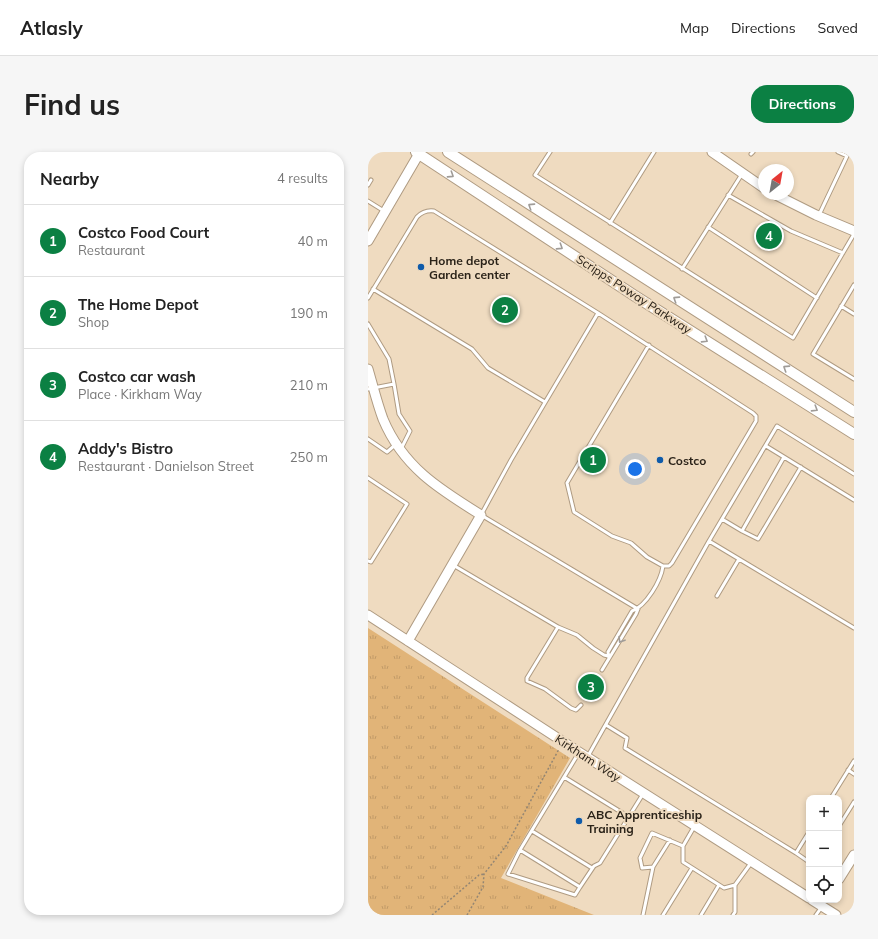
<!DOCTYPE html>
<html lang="en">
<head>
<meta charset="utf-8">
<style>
  :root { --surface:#fff; --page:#f6f6f6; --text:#222; --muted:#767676; --line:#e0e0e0; --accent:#0b8043 }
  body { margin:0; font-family:Mulish,sans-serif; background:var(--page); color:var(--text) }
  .controls { position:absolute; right:12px; bottom:12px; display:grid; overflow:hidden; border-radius:8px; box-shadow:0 2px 6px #0003 }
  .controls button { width:36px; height:36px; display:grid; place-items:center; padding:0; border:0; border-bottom:1px solid var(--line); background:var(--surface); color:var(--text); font:20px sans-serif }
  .compass { position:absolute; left:390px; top:12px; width:36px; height:36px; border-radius:50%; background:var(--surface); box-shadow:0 2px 6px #0003; rotate:31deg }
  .you { position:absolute; left:267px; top:317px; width:14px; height:14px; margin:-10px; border:3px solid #fff; border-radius:50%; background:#1a73e8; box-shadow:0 0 0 6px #1a73e833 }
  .badge { display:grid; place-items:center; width:26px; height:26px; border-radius:50%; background:var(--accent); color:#fff; font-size:13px; font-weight:700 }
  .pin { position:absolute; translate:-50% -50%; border:2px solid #fff; box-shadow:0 1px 4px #0006 }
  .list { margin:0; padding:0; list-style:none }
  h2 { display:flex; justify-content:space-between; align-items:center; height:52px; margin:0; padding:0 16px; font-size:17px }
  h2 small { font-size:13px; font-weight:400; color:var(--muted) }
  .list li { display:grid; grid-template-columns:26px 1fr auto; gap:12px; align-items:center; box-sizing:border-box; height:72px; padding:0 16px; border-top:1px solid var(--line) }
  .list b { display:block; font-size:15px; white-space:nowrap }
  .list p { margin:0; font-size:13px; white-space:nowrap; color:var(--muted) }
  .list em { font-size:13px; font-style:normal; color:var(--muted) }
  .icon { flex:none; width:22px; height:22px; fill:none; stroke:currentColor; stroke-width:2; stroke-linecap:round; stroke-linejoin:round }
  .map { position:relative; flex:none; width:486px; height:763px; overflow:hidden; border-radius:16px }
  header { display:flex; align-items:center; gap:24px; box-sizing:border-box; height:56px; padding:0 20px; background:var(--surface); border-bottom:1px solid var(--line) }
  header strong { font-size:19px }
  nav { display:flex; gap:22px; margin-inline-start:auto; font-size:14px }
  .intro { display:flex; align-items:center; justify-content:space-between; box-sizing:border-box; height:96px; padding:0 24px }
  h1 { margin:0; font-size:28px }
  .button { padding:10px 18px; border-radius:16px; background:var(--accent); color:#fff; font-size:14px; font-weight:700 }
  main { display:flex; gap:24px; padding:0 24px }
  aside { flex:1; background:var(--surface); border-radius:16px; box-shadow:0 2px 6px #0003 }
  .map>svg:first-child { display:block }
</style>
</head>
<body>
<header>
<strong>Atlasly</strong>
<nav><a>Map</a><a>Directions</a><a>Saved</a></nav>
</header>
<div class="intro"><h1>Find us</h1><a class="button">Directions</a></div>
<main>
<aside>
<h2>Nearby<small>4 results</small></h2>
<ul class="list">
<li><span class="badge">1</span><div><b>Costco Food Court</b><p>Restaurant</p></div><em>40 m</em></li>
<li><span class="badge">2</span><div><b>The Home Depot</b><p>Shop</p></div><em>190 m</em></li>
<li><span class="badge">3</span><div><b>Costco car wash</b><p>Place · Kirkham Way</p></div><em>210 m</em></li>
<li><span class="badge">4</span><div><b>Addy's Bistro</b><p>Restaurant · Danielson Street</p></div><em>250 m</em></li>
</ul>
</aside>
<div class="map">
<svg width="486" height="763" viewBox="0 0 486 763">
  <defs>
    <pattern id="grass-tufts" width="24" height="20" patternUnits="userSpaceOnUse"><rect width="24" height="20" fill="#e1b478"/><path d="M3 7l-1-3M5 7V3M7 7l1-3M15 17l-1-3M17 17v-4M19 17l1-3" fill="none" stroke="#c19a67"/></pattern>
  </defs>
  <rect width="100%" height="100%" fill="#efdbc0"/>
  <path fill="url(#grass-tufts)" d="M0,476L202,606L133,726L226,763H0Z"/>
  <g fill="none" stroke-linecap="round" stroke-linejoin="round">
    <g stroke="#af9b82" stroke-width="5">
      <path id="lane" d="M182,0L167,23L425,186L486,82
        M383,2L385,0
        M0,33L3,28
        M360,43L423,79L475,101
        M0,49L16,59
        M451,63L479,4L470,0
        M242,71L286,0
        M340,75L449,146
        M314,117L374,22
        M486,133L445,202L486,227
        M5,137L104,197L120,216L177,250
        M0,146L49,65C54,60 59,58 66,59L230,161
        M473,154L486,162
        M0,172L21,207L26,232L0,237
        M26,232L31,262L42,279L33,297
        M0,287L19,300L27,293
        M398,294L486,348
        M0,326L39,352L3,410L0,409
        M354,367L374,379L416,305
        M374,379L390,387L433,315
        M341,389L409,274L486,322
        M85,413L190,475L209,483L225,496L236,503L240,504
        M349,444L371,407
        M270,457L113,363L143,308L230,161L385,261L388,264V269L304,411L301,414H295L279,405L263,391L244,384L206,360L199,331L281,193
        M190,475L159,526V529L177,537L203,556L208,558L213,553
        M241,506L240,500L264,459C278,454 293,429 295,414
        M234,518L268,462L270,457
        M238,573L259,586L257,596L428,701L441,680
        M210,602L152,698L212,735L226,714L232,711L275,642
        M220,604L341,389L486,476
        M480,618L486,622
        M196,625L261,665
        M463,646L486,609
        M471,674L486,650
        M326,675L315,694V710L356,736L367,733L383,711
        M164,679L224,716
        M302,688L285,715L274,716L272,706L284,681L315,694
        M152,698L140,722L207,743L212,735
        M428,701L441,710
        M275,763L285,715
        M295,763L324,716
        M333,763L351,733
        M365,763L367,760V733
        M448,763L453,756"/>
    </g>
    <g stroke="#af9b82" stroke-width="11">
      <path id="secondary" d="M344,0L396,36
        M406,42L448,63L486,79
        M0,89L52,0
        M0,217C5,234 9,251 15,267C35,315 71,337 113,363L40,489
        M0,463L211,600L441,746
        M471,727L486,703
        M444,748L468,763"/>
    </g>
    <g stroke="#af9b82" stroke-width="12">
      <path id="primary" d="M48,0L267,144L486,282
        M80,0L486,260"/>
    </g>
    <path stroke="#948673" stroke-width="1.5" stroke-dasharray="2 2" stroke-linecap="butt" d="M64,763L111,723L116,722
      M99,763L115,735L116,722L138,694L191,597"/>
    <use href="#lane" stroke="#fff" stroke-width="3"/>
    <use href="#secondary" stroke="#fff" stroke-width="9"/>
    <use href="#primary" stroke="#fff" stroke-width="10"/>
  </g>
  <defs><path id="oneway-chevron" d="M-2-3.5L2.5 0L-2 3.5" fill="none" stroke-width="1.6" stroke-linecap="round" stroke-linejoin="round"/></defs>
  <g stroke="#a09c98">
    <use href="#oneway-chevron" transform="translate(83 23) rotate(33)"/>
    <use href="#oneway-chevron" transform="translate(163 54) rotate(-147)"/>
    <use href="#oneway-chevron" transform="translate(192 95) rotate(33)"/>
    <use href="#oneway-chevron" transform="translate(308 147) rotate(-147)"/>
    <use href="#oneway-chevron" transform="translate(337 188) rotate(32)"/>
    <use href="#oneway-chevron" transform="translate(418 216) rotate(-147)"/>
    <use href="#oneway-chevron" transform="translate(447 257) rotate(32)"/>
    <use href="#oneway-chevron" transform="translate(253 488) rotate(122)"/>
  </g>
  <g fill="#0f5baa" stroke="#efdbc0" stroke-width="1.5">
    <circle cx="53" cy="115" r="4"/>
    <circle cx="292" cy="308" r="4"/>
    <circle cx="211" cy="669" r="4"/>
  </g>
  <g text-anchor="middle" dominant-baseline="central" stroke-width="4" stroke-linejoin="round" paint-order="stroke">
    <g font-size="12" font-weight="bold" fill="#2b2319" stroke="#efdbc0" text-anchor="start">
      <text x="61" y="108">Home depot<tspan x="61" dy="14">Garden center</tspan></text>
      <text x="300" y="308">Costco</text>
      <text x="219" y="662">ABC Apprenticeship<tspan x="219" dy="14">Training</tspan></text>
    </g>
    <g font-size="12" fill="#2b2319" stroke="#efdbc0">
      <text transform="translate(266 142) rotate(33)">Scripps Poway Parkway</text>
      <text transform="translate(220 606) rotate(33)">Kirkham Way</text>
    </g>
  </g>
</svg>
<div class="controls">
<button>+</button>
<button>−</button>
<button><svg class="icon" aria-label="locate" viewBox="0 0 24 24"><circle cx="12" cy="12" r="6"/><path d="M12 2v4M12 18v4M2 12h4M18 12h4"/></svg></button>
</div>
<svg class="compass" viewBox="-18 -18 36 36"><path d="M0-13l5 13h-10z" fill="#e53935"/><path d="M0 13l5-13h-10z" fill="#767676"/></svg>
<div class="you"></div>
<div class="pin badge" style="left:225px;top:308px">1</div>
<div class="pin badge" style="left:137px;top:158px">2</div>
<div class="pin badge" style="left:223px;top:535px">3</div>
<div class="pin badge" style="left:401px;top:84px">4</div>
</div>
</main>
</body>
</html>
